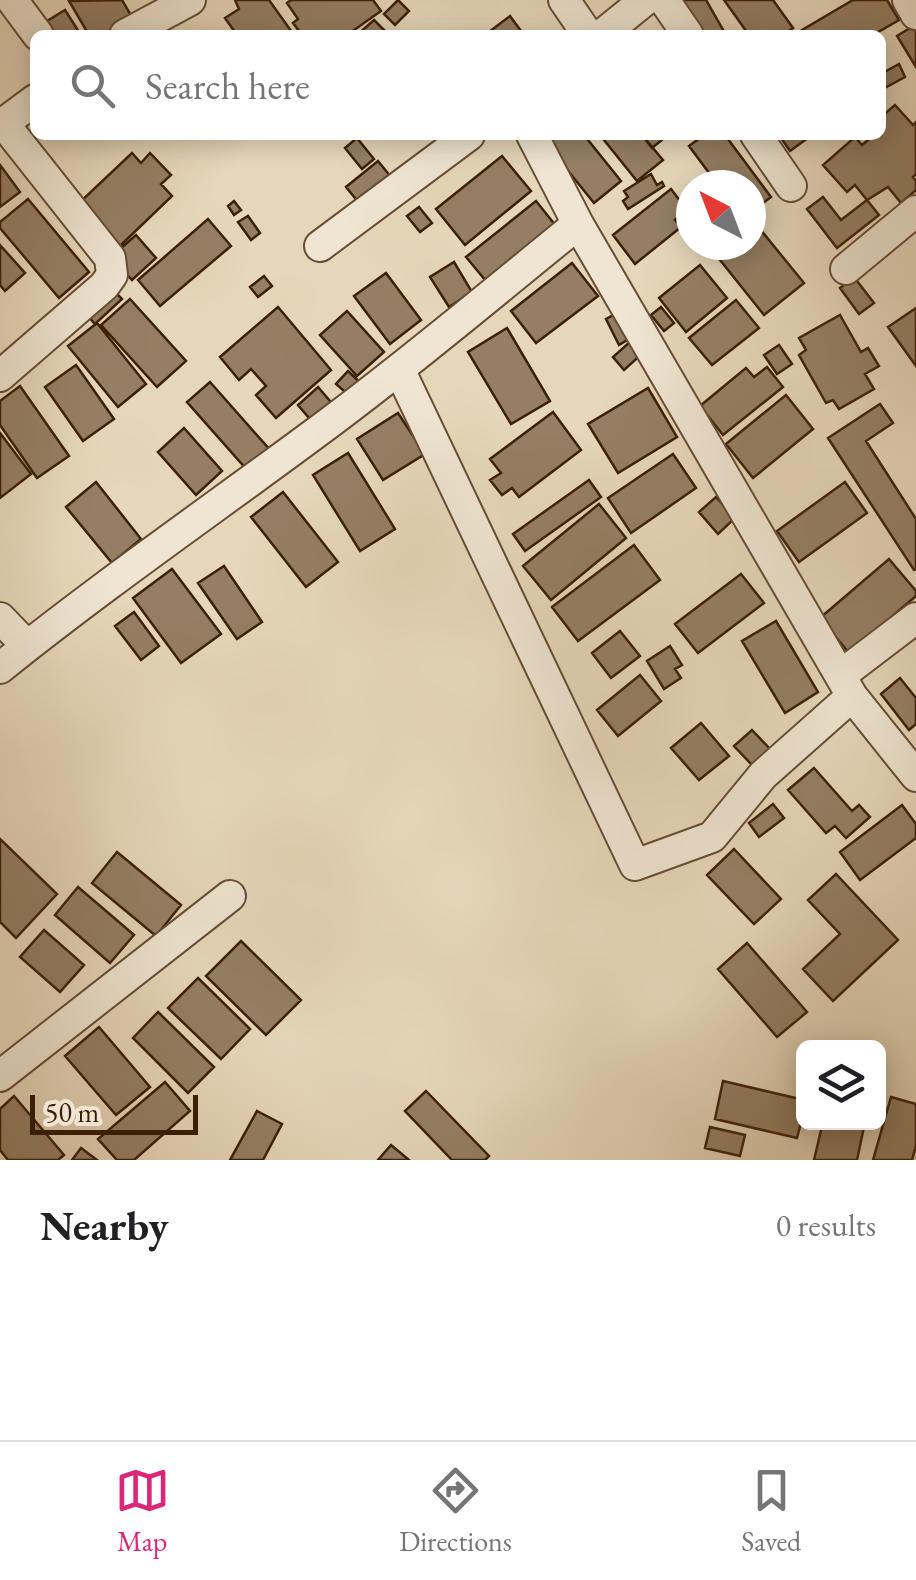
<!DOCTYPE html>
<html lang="en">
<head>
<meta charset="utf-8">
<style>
  :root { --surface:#fff; --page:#f6f6f6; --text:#202124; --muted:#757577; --line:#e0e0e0; --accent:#db2777 }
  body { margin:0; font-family:"EB Garamond",serif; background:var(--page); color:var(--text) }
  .controls { position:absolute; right:30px; bottom:30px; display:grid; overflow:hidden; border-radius:15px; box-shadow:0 5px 25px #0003 }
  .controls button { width:90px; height:90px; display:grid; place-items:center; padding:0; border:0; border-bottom:2px solid var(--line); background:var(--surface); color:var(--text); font:50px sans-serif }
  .compass { position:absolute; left:676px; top:170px; width:90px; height:90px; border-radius:50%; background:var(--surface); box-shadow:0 5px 25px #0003; rotate:318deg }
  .scale { position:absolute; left:30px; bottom:25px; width:168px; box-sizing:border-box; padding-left:10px; border:5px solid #3b1f07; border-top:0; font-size:28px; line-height:35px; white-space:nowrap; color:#3b1f07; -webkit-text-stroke:8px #efe5d2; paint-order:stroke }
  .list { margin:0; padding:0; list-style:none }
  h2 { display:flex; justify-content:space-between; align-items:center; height:130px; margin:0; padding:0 40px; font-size:42px }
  h2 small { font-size:32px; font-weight:400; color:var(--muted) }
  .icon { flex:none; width:55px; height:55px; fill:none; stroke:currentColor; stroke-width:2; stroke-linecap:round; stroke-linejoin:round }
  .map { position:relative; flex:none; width:916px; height:1160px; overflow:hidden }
  .search { position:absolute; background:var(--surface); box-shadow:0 5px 25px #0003; left:30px; right:30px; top:30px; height:110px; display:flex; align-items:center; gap:25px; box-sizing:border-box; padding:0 35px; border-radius:15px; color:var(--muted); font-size:38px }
  .sheet { height:280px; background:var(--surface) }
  nav { display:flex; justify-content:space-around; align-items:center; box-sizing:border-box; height:140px; border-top:2px solid var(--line); background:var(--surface); font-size:28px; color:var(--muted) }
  nav a { display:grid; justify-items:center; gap:5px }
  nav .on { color:var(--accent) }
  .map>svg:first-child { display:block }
</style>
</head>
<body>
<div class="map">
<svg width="916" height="1160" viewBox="0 0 916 1160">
  <rect width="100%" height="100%" fill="#e6d7ba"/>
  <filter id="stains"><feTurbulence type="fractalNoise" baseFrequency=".002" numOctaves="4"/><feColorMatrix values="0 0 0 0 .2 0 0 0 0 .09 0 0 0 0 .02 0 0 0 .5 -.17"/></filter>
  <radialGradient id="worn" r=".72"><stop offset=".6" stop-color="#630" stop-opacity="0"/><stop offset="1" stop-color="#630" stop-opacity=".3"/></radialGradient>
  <path fill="#947f64" stroke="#3b1f07" stroke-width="2.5" d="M122,0L132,17L103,35H89L69,1Z
    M235,0H269L294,35H237L225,18L239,9Z
    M291,0H373L381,11L347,35H302L293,23L298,19L287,3Z
    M398,0L409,11L395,25L384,14Z
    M680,0H706L726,35H696Z
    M724,0H773L793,28L783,35H749Z
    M853,0H887L899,20L873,35H804L802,30Z
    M65,10L81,35H44L39,26Z
    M510,16L524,35H485Z
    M374,20L387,33L357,35Z
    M915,25L916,27V67L897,36Z
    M899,64L905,77L881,90V74Z
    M895,105L913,125L916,122V174L913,177L916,181V190L901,203L888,187L867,200L855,185L847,192L823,165L855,137L862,145L874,135H881V117Z
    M539,135H584L621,181L594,203Z
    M600,135H642L663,160L637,181Z
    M642,135H668L652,148Z
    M704,135H725L771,197L751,212V185H718L689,146Z
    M779,135H812L790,151Z
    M357,138L374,159L362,169L345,148Z
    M132,153L141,163L150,153L171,175L161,184L172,196L119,247L78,204Z
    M502,156L531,191L465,245L436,209Z
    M378,161L391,177L359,203L346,187Z
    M0,165L20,192L0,207Z
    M651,174L657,185L662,182L664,186L628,209L623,201L628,197L624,191Z
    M671,189L687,210L675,220L681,227L635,264L613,235Z
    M823,197L841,220L867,200L879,215L837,248L807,209Z
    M28,199L89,272L59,298L0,228V222Z
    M234,201L241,210L234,215L228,206Z
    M536,201L560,231L491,287L466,257Z
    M419,207L432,223L420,232L407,216Z
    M248,216L260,233L251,240L238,222Z
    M208,219L231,246L160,306L138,280Z
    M755,223L804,283L764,315L716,255L729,245H751V227Z
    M136,235L156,258L132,280L111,257Z
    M0,245L25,273L5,291L0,285Z
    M454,262L472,292L449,307L430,277Z
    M572,263L598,296L536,343L511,311Z
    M700,265L727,298L686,332L659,298Z
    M386,273L421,320L390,344L354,296Z
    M264,276L272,286L258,297L250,287Z
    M854,277L874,303L859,314L840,288Z
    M115,292L122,299L95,324L88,316Z
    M130,299L186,361L157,387L101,325Z
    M736,300L759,328L712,365L689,338Z
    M278,307L331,370L276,418L256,395L266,386L251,369L239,380L220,357Z
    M661,307L674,323L664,331L651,315Z
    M916,308V366L888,327Z
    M347,311L384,352L357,376L320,335Z
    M621,311L634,336L619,345L606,319Z
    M840,315L861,352L868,348L879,366L865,374L874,389L839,409L833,400L826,403L799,355L806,350L799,338Z
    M97,323L146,384L118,407L68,346Z
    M507,328L550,401L511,424L468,352Z
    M632,340L643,353L624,370L613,357Z
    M779,345L792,364L777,374L764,355Z
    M76,365L114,419L83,441L45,387Z
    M767,367L783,387L723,435L700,406L746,368L754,377Z
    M348,371L365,387L354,400L336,384Z
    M210,382L271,451L248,471L187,402Z
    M20,386L69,456L37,478L0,425V401Z
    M318,387L335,407L315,425L298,405Z
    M648,388L677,437L618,473L588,424Z
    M786,395L813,429L753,478L726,444Z
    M880,404L893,423L866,441L916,519V569L914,570L828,438Z
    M553,412L581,450L519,497L512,488L502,495L490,480L501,473L490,459Z
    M398,413L425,454L383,480L357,439Z
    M184,428L222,471L196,495L158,452Z
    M0,433L31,474L0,498Z
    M348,453L395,529L360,551L313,475Z
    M673,454L696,488L631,533L608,498Z
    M589,480L601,497L525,551L513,534Z
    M96,482L141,539L112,563L66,507Z
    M845,482L867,513L799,562L777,531Z
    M283,492L338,562L306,587L251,517Z
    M716,497L735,518L718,534L699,512Z
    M599,504L626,538L551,600L523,566Z
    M634,545L660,580L578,641L552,607Z
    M889,559L916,591V596L849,653L820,618Z
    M224,566L262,622L237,639L198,583Z
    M172,569L221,634L181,663L133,598Z
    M741,574L764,603L698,653L675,624Z
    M134,612L159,646L141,660L115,626Z
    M776,621L818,692L785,713L742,641Z
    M620,631L640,656L611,678L592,653Z
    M670,646L682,665L675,669L681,678L664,689L647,661Z
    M640,675L661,701L618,736L597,710Z
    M900,678L916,698V724L909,730L881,694Z
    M701,723L729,756L699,780L671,748Z
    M752,730L770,749L752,765L734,746Z
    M814,768L852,811L859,805L870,817L846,838L835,826L826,833L788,790Z
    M773,804L784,818L759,837L749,823Z
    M902,805L916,824V838L860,880L840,852Z
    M0,839L57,894L16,938L0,922Z
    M734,849L781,899L754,924L707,875Z
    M117,852L181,905L156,936L92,883Z
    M836,874L898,940L833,1001L803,969L840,934L808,900Z
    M78,887L134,935L110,963L55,915Z
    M44,930L84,965L60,992L20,957Z
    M241,941L301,1000L266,1035L206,976Z
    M747,943L807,1012L777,1037L718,969Z
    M198,978L250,1029L221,1059L168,1008Z
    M158,1012L214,1067L188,1093L133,1038Z
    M99,1027L150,1087L116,1115L65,1056Z
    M723,1081L804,1100V1111L797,1138L715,1119Z
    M165,1082L190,1111L134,1160H117L98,1139Z
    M426,1091L489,1156L485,1160H452L405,1111Z
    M14,1096L64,1155L58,1160H8L0,1150V1109Z
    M891,1097L916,1104V1146L912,1160H873Z
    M257,1111L282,1124L263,1160H230Z
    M823,1122H865L857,1160H814Z
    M710,1127L745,1135L740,1156L705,1148Z
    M391,1145L409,1160H378Z
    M81,1148L97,1160H72Z"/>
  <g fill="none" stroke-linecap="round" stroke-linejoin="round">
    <g stroke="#664d34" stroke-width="34">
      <path id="minor" d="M12,0L38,35
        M564,0L588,35
        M664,0L688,35
        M908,0L916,14
        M125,35L190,0
        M602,35L645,0
        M0,126L35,100
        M532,135L578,224L852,696L916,776
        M756,135L791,186
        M320,246L469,135
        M846,269L916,211
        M399,369L635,865L712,837L763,775L852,696
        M0,376L104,286L112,275L110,258L4,124
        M0,618L27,646
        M0,668C107,582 219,505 329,423C414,360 495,291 578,224
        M841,675L916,618
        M0,1076L230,896"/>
    </g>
    <use href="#minor" stroke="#efe5d2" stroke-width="30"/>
  </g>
  <rect width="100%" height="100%" filter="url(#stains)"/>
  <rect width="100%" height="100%" fill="url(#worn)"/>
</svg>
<div class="controls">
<button><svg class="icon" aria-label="layers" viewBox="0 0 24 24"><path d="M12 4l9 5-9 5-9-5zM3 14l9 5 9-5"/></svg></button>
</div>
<svg class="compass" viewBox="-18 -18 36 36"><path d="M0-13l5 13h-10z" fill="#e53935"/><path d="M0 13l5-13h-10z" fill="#757577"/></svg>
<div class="scale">50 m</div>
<div class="search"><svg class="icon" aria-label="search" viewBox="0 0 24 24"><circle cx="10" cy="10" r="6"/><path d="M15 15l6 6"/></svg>Search here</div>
</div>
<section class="sheet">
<h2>Nearby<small>0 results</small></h2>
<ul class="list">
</ul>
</section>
<nav>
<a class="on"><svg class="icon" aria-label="map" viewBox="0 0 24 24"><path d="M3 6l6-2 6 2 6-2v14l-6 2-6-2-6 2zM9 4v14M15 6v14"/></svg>Map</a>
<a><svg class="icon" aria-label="directions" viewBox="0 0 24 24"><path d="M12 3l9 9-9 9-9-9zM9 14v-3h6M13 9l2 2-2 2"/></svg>Directions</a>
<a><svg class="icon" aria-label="saved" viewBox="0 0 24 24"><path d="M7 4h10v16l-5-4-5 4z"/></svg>Saved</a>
</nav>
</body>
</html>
